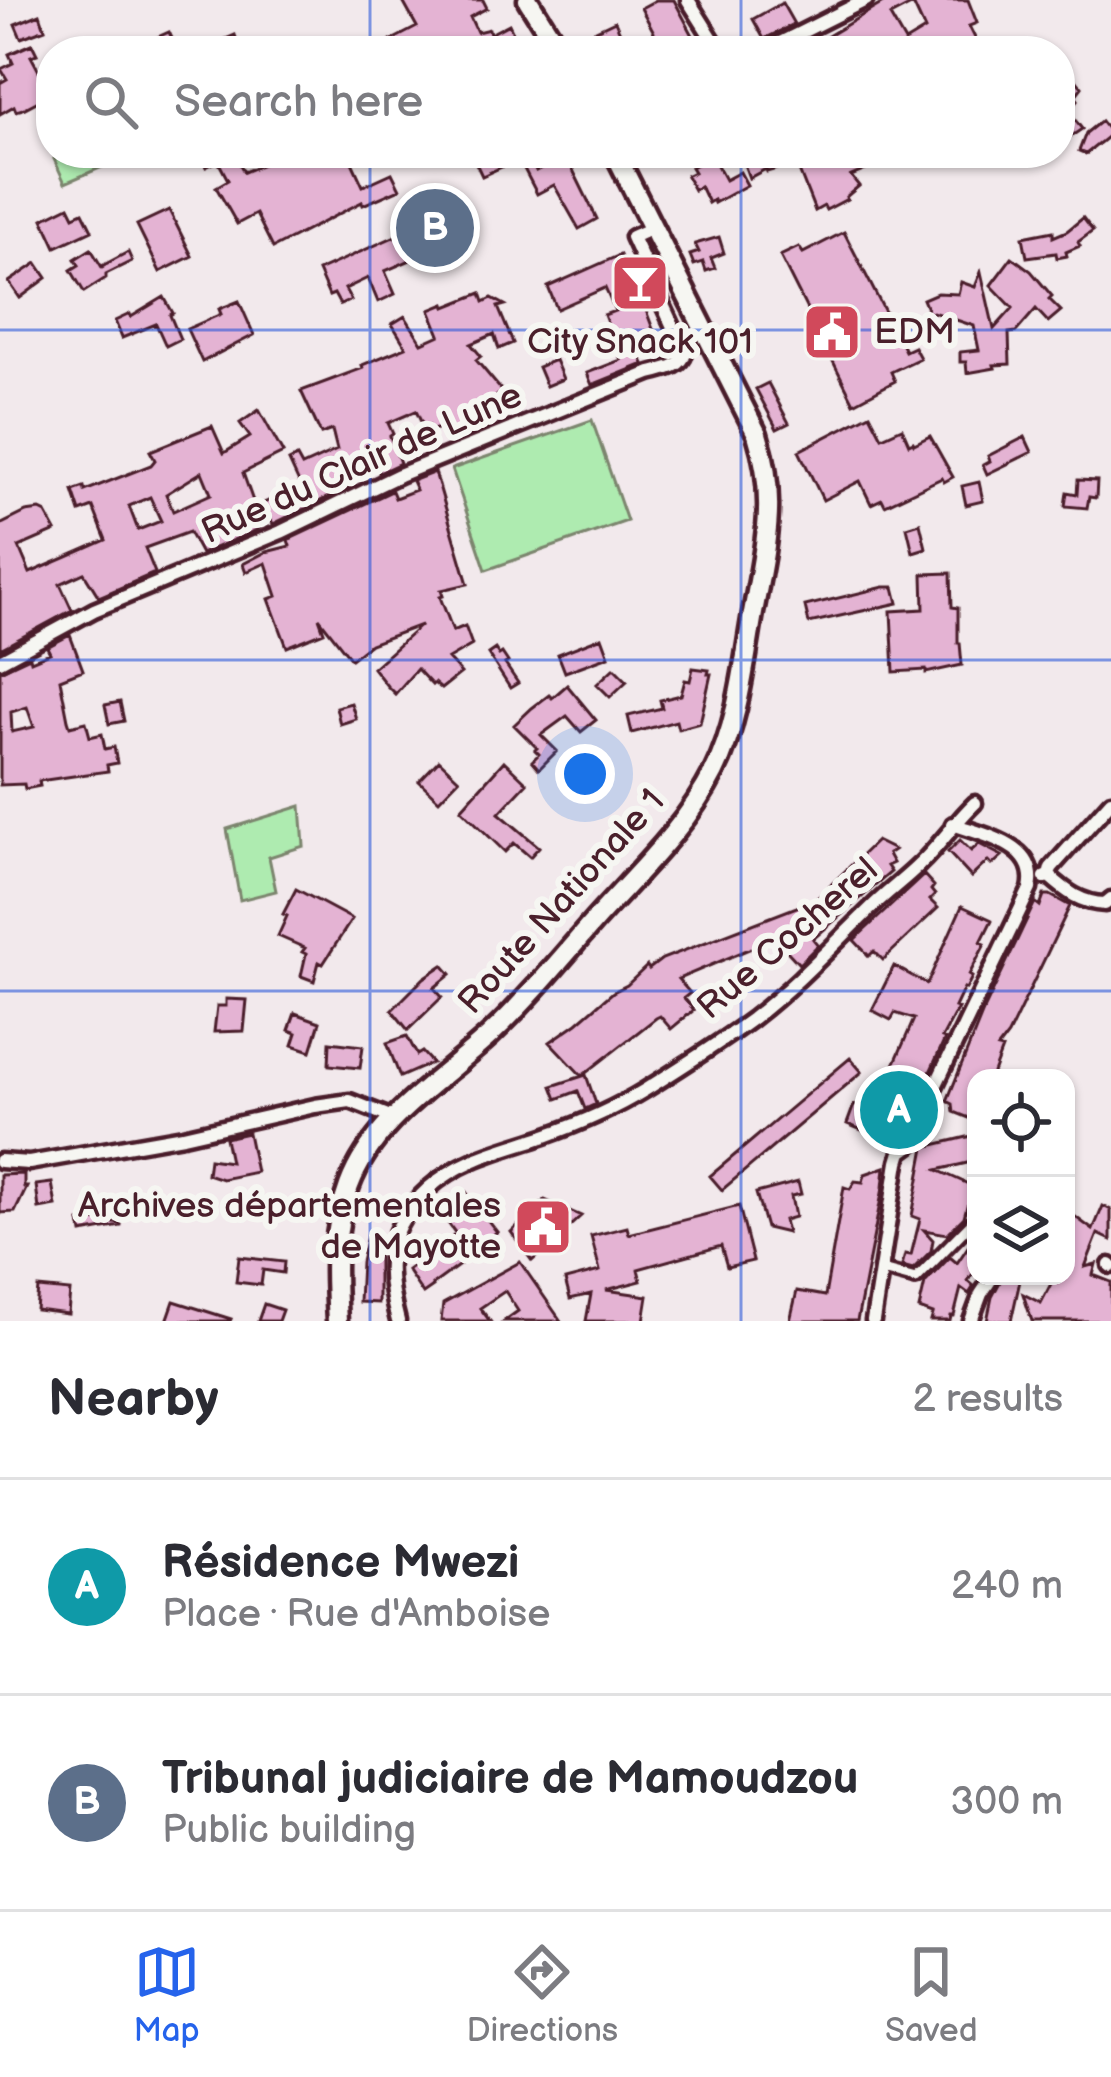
<!DOCTYPE html>
<html lang="en">
<head>
<meta charset="utf-8">
<style>
  :root { --surface:#fff; --page:#f7f7f7; --text:#2b2b33; --muted:#7c7c81; --line:#e1e1e2; --accent:#2563eb }
  body { margin:0; font-family:"Balsamiq Sans",sans-serif; background:var(--page); color:var(--text) }
  .controls { position:absolute; right:36px; bottom:36px; display:grid; overflow:hidden; border-radius:24px; box-shadow:0 3px 9px #0004 }
  .controls button { width:108px; height:108px; display:grid; place-items:center; padding:0; border:0; border-bottom:3px solid var(--line); background:var(--surface); color:var(--text); font:60px sans-serif }
  .you { position:absolute; left:585px; top:774px; width:42px; height:42px; margin:-30px; border:9px solid #fff; border-radius:50%; background:#1a73e8; box-shadow:0 0 0 18px #1a73e833 }
  .badge { display:grid; place-items:center; width:78px; height:78px; border-radius:50%; background:var(--accent); color:#fff; font-size:39px; font-weight:700 }
  .pin { position:absolute; translate:-50% -50%; border:6px solid #fff; box-shadow:0 3px 12px #0006 }
  .list { margin:0; padding:0; list-style:none }
  h2 { display:flex; justify-content:space-between; align-items:center; height:156px; margin:0; padding:0 48px; font-size:51px }
  h2 small { font-size:39px; font-weight:400; color:var(--muted) }
  .list li { display:grid; grid-template-columns:78px 1fr auto; gap:36px; align-items:center; box-sizing:border-box; height:216px; padding:0 48px; border-top:3px solid var(--line) }
  .list b { display:block; font-size:45px; white-space:nowrap }
  .list p { margin:0; font-size:39px; white-space:nowrap; color:var(--muted) }
  .list em { font-size:39px; font-style:normal; color:var(--muted) }
  .icon { flex:none; width:66px; height:66px; fill:none; stroke:currentColor; stroke-width:2; stroke-linecap:round; stroke-linejoin:round }
  .map { position:relative; flex:none; width:1111px; height:1321px; overflow:hidden }
  .search { position:absolute; background:var(--surface); box-shadow:0 3px 9px #0004; left:36px; right:36px; top:36px; height:132px; display:flex; align-items:center; gap:30px; box-sizing:border-box; padding:0 42px; border-radius:48px; color:var(--muted); font-size:45px }
  .sheet { height:588px; background:var(--surface) }
  nav { display:flex; justify-content:space-around; align-items:center; box-sizing:border-box; height:168px; border-top:3px solid var(--line); background:var(--surface); font-size:33px; color:var(--muted) }
  nav a { display:grid; justify-items:center; gap:6px }
  nav .on { color:var(--accent) }
  .map>svg:first-child { display:block }
</style>
</head>
<body>
<div class="map">
<svg width="1111" height="1321" viewBox="0 0 1111 1321">
  <rect width="100%" height="100%" fill="#f2e9ec"/>
  <filter id="ink" filterUnits="userSpaceOnUse"><feTurbulence type="fractalNoise" baseFrequency=".00833" numOctaves="2"/><feDisplacementMap in="SourceGraphic" scale="24" xChannelSelector="R" yChannelSelector="G"/><feConvolveMatrix kernelMatrix="1 2 1 2 8 2 1 2 1" color-interpolation-filters="sRGB"/></filter>
  <g filter="url(#ink)">
    <path fill="#aeebb0" stroke="#7c856e" stroke-width="3" d="M67,153H119L121,159L65,183L54,159Z
      M592,420L627,521L486,570L452,469Z
      M301,806L304,846L269,857L276,891L240,900L227,829Z"/>
    <path fill="#e4b3d3" stroke="#4a1f2b" stroke-width="3" fill-rule="evenodd" d="M402,0H483L487,8L470,17L477,32L489,29L490,34L509,24L522,51H371L417,27Z
      M656,0H674L696,41L700,39L706,51H677L682,46L673,51H664L641,8Z
      M888,0H968L977,23L969,26L976,40L962,46L965,51H803ZM913,4L925,30L905,42L890,16Z
      M782,3L794,24L764,39L753,19Z
      M40,14L45,29L21,38L15,24Z
      M615,21L624,41L604,50L594,31Z
      M169,32L178,51H152L147,42Z
      M235,35L241,51H198Z
      M32,44L37,54L31,56L46,84L40,87L46,97L23,109L16,111L14,106L0,114V83L7,79L1,69L13,63L9,54Z
      M1060,61L1082,87L1075,96L1078,100L1068,111L1082,129L1060,144Z
      M1101,121L1111,134L1086,154L1079,151L1086,133Z
      M199,153H234L244,172L289,153H366L351,160L363,186L392,173L400,189L363,205L362,202L273,248L256,214L237,224L216,187L228,180L218,161L206,167Z
      M471,153H531L528,154L536,171L557,160H565L571,166L597,219L579,229L554,185L537,194L519,159L482,176Z
      M740,153H771L777,169L767,172L766,169L749,178Z
      M828,153H849L851,159L866,153H875L880,164L851,176L859,186L846,197L847,199L826,210L824,206L815,211L798,168Z
      M712,156L725,180L740,172L747,185L714,203L713,200L708,203L700,186L694,190L686,176L694,172L691,167Z
      M69,206L74,216L83,212L92,230L56,247L43,219Z
      M460,207L462,212L466,210L475,232L385,271L395,294L378,302L368,278L345,289L351,300L340,305L334,294L329,296L318,271Z
      M169,210L192,256L160,272L137,225Z
      M1083,218L1093,231L1078,242L1080,246L1066,252L1067,256L1057,258L1056,253L1027,257L1023,237L1053,231V237L1067,231Z
      M844,232L905,351L914,347L920,358L891,372L895,381L854,403L780,256L799,247L803,253Z
      M719,237L724,253L711,258L715,268L706,271L703,262L694,265L690,255L699,252L695,244Z
      M91,249L103,269L102,266L128,252L132,261L106,274V278L84,292L71,270L79,265L75,259Z
      M620,255L631,281L639,277L643,287L638,289L659,345L639,352L644,364L592,385L587,373L621,360L604,315L615,311L605,288L557,309L548,287Z
      M1012,257L1031,271L1052,296L1049,299L1061,311L1048,322L1036,309L1016,332L1009,333L1010,364L994,365L995,368L967,373L966,362H960V352L979,350L974,326L933,312L929,314L923,299L937,293L958,294L961,282L975,287L981,272L994,329L1013,308L991,285Z
      M37,263L47,278L20,298L9,282Z
      M481,293L484,302L492,298L505,305L498,307L513,343L499,349L494,334L471,344L481,356L476,360L502,391L483,409L486,416L474,421L478,431L452,442L444,426L431,431L429,426L424,428L416,411L388,423L393,434L390,436L400,463L379,473L377,466L346,481L349,487L273,524L270,518L257,530L201,554L189,532L145,548L155,573L99,597L84,573L60,584L72,610L0,649V525L26,512L40,510L46,513L56,531L19,547L30,573L67,557L106,540L93,507L80,512L73,491L84,487L85,491L151,465L155,460L150,451L212,426L224,453L250,437L240,423L259,410L283,453L243,473L255,507L279,496L300,485L289,461L297,457L302,466L337,450L332,430L321,434L301,391L363,368L362,365L406,347L392,324L405,316L422,343L440,335L430,310L445,304L446,307ZM202,472L211,494L173,511L166,494ZM150,497L161,521L138,530L129,506Z
      M164,297L173,313L170,315L180,339L166,346L156,324L122,338L115,321L130,314L131,317Z
      M239,301L254,335L202,362L187,329L221,314L219,309Z
      M555,360L563,379L546,386L538,367Z
      M768,383L789,423L777,429L756,389Z
      M870,414L882,437L902,428L909,444L913,442L914,444L930,436L953,477L944,482L942,478L885,505L882,499L871,504L860,481L823,500L799,451Z
      M1025,437L1032,452L987,474L983,465L990,461L988,456Z
      M435,472L468,584L441,590L443,596L440,597L453,631L465,626L472,645L448,659L461,673L441,689L434,683L432,685L417,669L395,694L387,686L373,668L421,625L370,644L351,659L319,618L324,632L287,647L269,599L277,596L266,563L246,572L243,564L266,552L290,546L288,540L392,491L395,498L416,490L412,481Z
      M1078,480L1097,481L1096,498L1089,497L1087,508L1065,506L1067,492L1077,494Z
      M979,482L983,501L966,505L962,486Z
      M920,523L926,548L913,552L907,527Z
      M951,573L952,607L958,608V643H960L962,665L926,673V670L894,672L891,611L924,609L923,574Z
      M884,587H894L898,603L809,623L805,606Z
      M70,635L83,670L60,679L68,720L70,726L86,722L90,737L102,734L105,749L114,747L117,763L107,765L108,771L39,781L40,786L25,789L24,784L0,785V671L30,657L31,661L50,653L47,647ZM27,707L34,727L12,732L11,712Z
      M602,637L609,656L565,672L558,654Z
      M495,649L499,655L502,653L508,662L505,664L518,683L510,688L488,654Z
      M614,668L627,681L610,697L597,684Z
      M693,668L709,670L708,674H711L700,723L678,729L676,721L632,733L628,716L662,708L660,700L681,695L685,680L690,681Z
      M567,685L596,720L581,732L567,716L541,735L557,751L539,769L532,761L539,754L535,750L537,748L514,725L532,708L549,695L552,698Z
      M120,702L124,721L109,724L105,705Z
      M351,703L356,719L340,724L336,707Z
      M439,760L459,779L439,800L419,781Z
      M504,761L527,783L499,813L539,847L530,857L514,843L505,852L461,809Z
      M960,840L971,851L979,844L1002,856L992,865L988,861L971,877L948,852Z
      M876,841L894,850L888,854L893,863L887,866L891,872L813,939L818,945L799,964L775,938L678,979L690,993L684,998L694,1010L671,1029L660,1016L656,1018L582,1076L550,1042L577,1023L613,992L627,985L647,966L649,969L662,959L815,900Z
      M924,875L934,886L931,890L935,895L930,900L938,908L883,960L874,951L869,956L854,940Z
      M296,889L352,919L323,964L319,962L314,981L301,976L306,954L302,952L305,948L278,936L287,916L283,914Z
      M1044,895H1050L1070,906L1008,1035L998,1048L1002,1049L991,1078H976V1114L974,1120L954,1112L953,1104L947,1101L983,1012L1035,902L1040,906Z
      M962,906L992,920L981,942L985,944L969,975L972,977L966,989L964,988L955,1007L958,1008L942,1038L945,1039L925,1083L921,1081L901,1130L887,1124L881,1138L847,1124L854,1105L871,1112L874,1107L888,1113L905,1073L893,1067L914,1019L895,1013L891,1020L872,1010L894,966L927,984Z
      M443,965L451,974L434,988L442,997L408,1030L392,1010L424,978Z
      M226,999L247,1000L244,1031L214,1032L217,1006H226Z
      M295,1013L320,1022L311,1051L293,1045L297,1033L289,1030Z
      M407,1036L417,1055L422,1052L432,1063L400,1077L387,1043Z
      M330,1042L363,1046L360,1068L329,1065Z
      M850,1058L862,1072L722,1190L710,1176Z
      M586,1075L596,1104L585,1109L578,1091L557,1099L552,1086Z
      M248,1133L256,1172L222,1179L207,1174L209,1159L230,1162L225,1138Z
      M976,1135V1161L937,1170L975,1187L970,1207L967,1206L964,1217L947,1234L924,1230L933,1240L931,1251L913,1269L902,1266L905,1254L911,1255L920,1219L912,1216L925,1147Z
      M885,1167L883,1188L857,1321H790L797,1291L825,1296L844,1187L850,1189L855,1181L863,1182L865,1174Z
      M24,1174V1187H27L15,1212L0,1213V1175Z
      M798,1182L801,1194L791,1196L795,1217L784,1220L787,1233L766,1228L756,1193Z
      M52,1183L56,1206L39,1209L36,1185Z
      M466,1192L497,1232L491,1236L494,1240L432,1285L433,1287L423,1294L407,1270L456,1234L440,1212Z
      M545,1200L581,1216L532,1261L511,1232Z
      M739,1206L753,1261L727,1267L721,1246L638,1269L641,1281L606,1290L648,1296L644,1321H586L591,1294L570,1299L565,1280L600,1271L591,1236L627,1227L629,1234Z
      M1103,1206L1111,1210V1240L1098,1234L1085,1267L1096,1264L1093,1275L1111,1282V1321H1032L1023,1294L1041,1303L1055,1276L1060,1279L1066,1276V1210L1093,1230Z
      M94,1220L121,1224V1226L82,1233L80,1222Z
      M976,1235V1269L968,1281L974,1286L969,1294L961,1288L954,1316H951L950,1321H931L933,1314L919,1309L925,1283L950,1257L957,1263Z
      M367,1236L378,1237V1303L359,1302L361,1262Z
      M239,1257L284,1262L283,1273L263,1270L261,1285L236,1282Z
      M520,1262L561,1321H504L518,1311L505,1291L480,1308L490,1321H441L443,1304Z
      M1003,1276H1021L1011,1321H987L992,1297Z
      M38,1288L70,1291L68,1314L36,1310Z
      M174,1301L231,1319L230,1321H167Z
      M264,1304L282,1310L278,1321H258Z"/>
    <g fill="none" stroke-linecap="round" stroke-linejoin="round">
      <g stroke="#4a1f2b" stroke-width="18">
        <path id="pedestrian" d="M882,1270L916,1279L976,1218"/>
      </g>
      <g stroke="#4a1f2b" stroke-width="21">
        <path id="minor" d="M688,0L720,51
          M764,51L866,0
          M0,661L94,610L281,532L399,475L650,373C664,369 681,368 685,353L632,237L652,228
          M1049,876L1051,868L1111,801
          M1045,877L1049,876C1067,892 1081,903 1105,904L1111,899
          M0,1161L29,1163L183,1136L315,1106L350,1101L393,1118
          M1110,1265L1111,1266
          M398,1321C383,1266 385,1228 429,1188C463,1158 504,1150 545,1136C579,1124 614,1109 645,1090C680,1068 718,1044 752,1019C796,985 833,945 872,907C887,892 905,879 920,864C940,845 955,822 975,803
          M873,1321L898,1162L901,1152L912,1144L932,1093L1030,889C1040,845 985,836 953,824
          M971,1321L981,1294L993,1276"/>
      </g>
      <g stroke="#4a1f2b" stroke-width="27">
        <path id="primary" d="M528,0L560,51
          M337,1321C334,1274 332,1231 349,1186C374,1119 439,1082 490,1035C528,999 560,960 594,921C635,875 686,828 714,772C738,724 744,665 753,613C765,548 778,500 757,434L615,153"/>
      </g>
      <use href="#pedestrian" stroke="#f6f6f2" stroke-width="9"/>
      <use href="#minor" stroke="#f6f6f2" stroke-width="12"/>
      <use href="#primary" stroke="#f6f6f2" stroke-width="18"/>
    </g>
  </g>
  <path fill="none" stroke="#1d4ed8" stroke-width="3" stroke-opacity="0.55" d="M370,0V51M741,0V51M370,153V1321M741,153V1321M0,330H1111M0,660H1111M0,991H1111"/>
  <defs>
    <g id="bar-square" transform="scale(3)"><rect x="-9" y="-9" width="18" height="18" rx="4" fill="#d1495b" stroke="#f6f6f2"/><path d="M-6-5H6L.8 .8V4.5H3.5V6h-7V4.5H-.8V.8Z" fill="#fff"/></g>
    <g id="civic-square" transform="scale(3)"><rect x="-9" y="-9" width="18" height="18" rx="4" fill="#d1495b" stroke="#f6f6f2"/><path d="M-.6-6.5H3V-4.5H.6V-3L4-1V1h2V6H-6V1h2V-1L-.6-3ZM-1.2 2.5V6h2.4V2.5Z" fill="#fff"/></g>
  </defs>
  <g fill-rule="evenodd">
    <use href="#bar-square" x="640" y="283"/>
    <use href="#civic-square" x="832" y="332"/>
    <use href="#civic-square" x="543" y="1227"/>
  </g>
  <g text-anchor="middle" dominant-baseline="central" stroke-width="12" stroke-linejoin="round" paint-order="stroke">
    <g font-size="36" fill="#4a1f2b" stroke="#f6f6f2" text-anchor="start">
      <text x="874" y="332">EDM</text>
      <text x="640" y="342" text-anchor="middle">City Snack 101</text>
      <text x="501" y="1206" text-anchor="end">Archives départementales<tspan x="501" dy="41">de Mayotte</tspan></text>
    </g>
    <g font-size="36" fill="#4a1f2b" stroke="#f6f6f2">
      <text transform="translate(362 464) rotate(-24)">Rue du Clair de Lune</text>
      <text transform="translate(562 902) rotate(-48)">Route Nationale 1</text>
      <text transform="translate(788 939) rotate(-41)">Rue Cocherel</text>
    </g>
  </g>
</svg>
<div class="controls">
<button><svg class="icon" aria-label="locate" viewBox="0 0 24 24"><circle cx="12" cy="12" r="6"/><path d="M12 2v4M12 18v4M2 12h4M18 12h4"/></svg></button>
<button><svg class="icon" aria-label="layers" viewBox="0 0 24 24"><path d="M12 4l9 5-9 5-9-5zM3 14l9 5 9-5"/></svg></button>
</div>
<div class="you"></div>
<div class="pin badge" style="left:899px;top:1110px;background:#0f9aa8">A</div>
<div class="pin badge" style="left:435px;top:228px;background:#5c6f8a">B</div>
<div class="search"><svg class="icon" aria-label="search" viewBox="0 0 24 24"><circle cx="10" cy="10" r="6"/><path d="M15 15l6 6"/></svg>Search here</div>
</div>
<section class="sheet">
<h2>Nearby<small>2 results</small></h2>
<ul class="list">
<li><span class="badge" style="background:#0f9aa8">A</span><div><b>Résidence Mwezi</b><p>Place · Rue d'Amboise</p></div><em>240 m</em></li>
<li><span class="badge" style="background:#5c6f8a">B</span><div><b>Tribunal judiciaire de Mamoudzou</b><p>Public building</p></div><em>300 m</em></li>
</ul>
</section>
<nav>
<a class="on"><svg class="icon" aria-label="map" viewBox="0 0 24 24"><path d="M3 6l6-2 6 2 6-2v14l-6 2-6-2-6 2zM9 4v14M15 6v14"/></svg>Map</a>
<a><svg class="icon" aria-label="directions" viewBox="0 0 24 24"><path d="M12 3l9 9-9 9-9-9zM9 14v-3h6M13 9l2 2-2 2"/></svg>Directions</a>
<a><svg class="icon" aria-label="saved" viewBox="0 0 24 24"><path d="M7 4h10v16l-5-4-5 4z"/></svg>Saved</a>
</nav>
</body>
</html>
